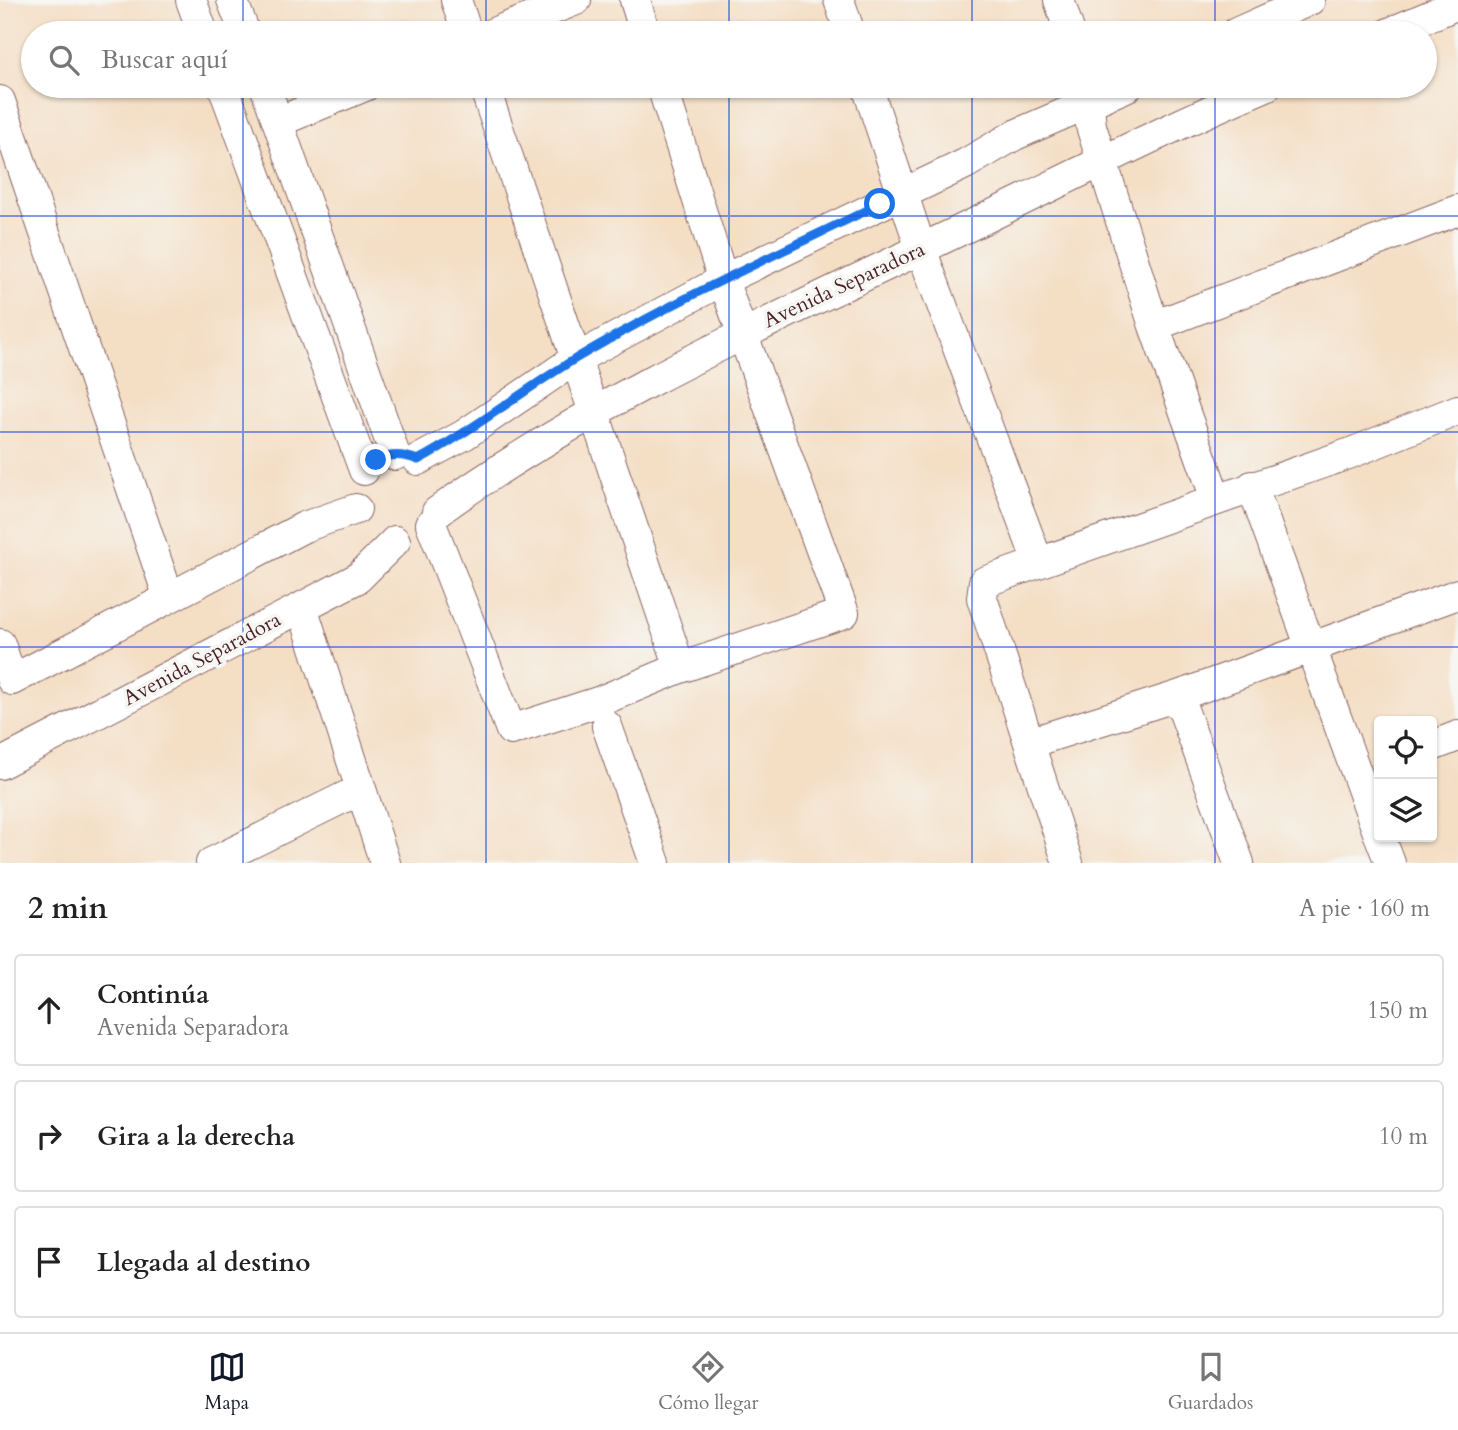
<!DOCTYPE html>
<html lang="es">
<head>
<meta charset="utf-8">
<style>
  :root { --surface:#fff; --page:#f2f2f2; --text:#222; --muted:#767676; --line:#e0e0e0; --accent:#111827 }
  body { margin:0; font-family:Cardo,serif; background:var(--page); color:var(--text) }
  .controls { position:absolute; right:21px; bottom:21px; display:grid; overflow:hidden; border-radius:7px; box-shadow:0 2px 5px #0004 }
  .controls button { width:63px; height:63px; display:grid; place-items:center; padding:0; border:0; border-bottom:2px solid var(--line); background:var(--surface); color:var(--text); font:35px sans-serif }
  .stop { position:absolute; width:21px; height:21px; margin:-16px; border:5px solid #1a73e8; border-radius:50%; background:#fff }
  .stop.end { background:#1a73e8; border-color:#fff; box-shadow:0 2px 7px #0008 }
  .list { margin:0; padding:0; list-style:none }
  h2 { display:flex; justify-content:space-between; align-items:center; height:91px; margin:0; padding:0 28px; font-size:30px }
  h2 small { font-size:23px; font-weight:400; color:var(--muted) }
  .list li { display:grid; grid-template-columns:46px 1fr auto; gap:21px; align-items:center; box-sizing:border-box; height:112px; margin:0 14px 14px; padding:0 14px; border:2px solid var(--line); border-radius:7px }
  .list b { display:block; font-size:26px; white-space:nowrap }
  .list p { margin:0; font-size:23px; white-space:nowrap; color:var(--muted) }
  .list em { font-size:23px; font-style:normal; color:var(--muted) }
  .icon { flex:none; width:38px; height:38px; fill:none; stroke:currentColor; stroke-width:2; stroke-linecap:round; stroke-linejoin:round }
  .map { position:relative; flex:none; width:1458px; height:863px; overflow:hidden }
  .search { position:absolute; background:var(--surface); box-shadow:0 2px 5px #0004; left:21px; right:21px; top:21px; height:77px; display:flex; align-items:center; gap:18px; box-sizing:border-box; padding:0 24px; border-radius:38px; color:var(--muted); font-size:26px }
  .sheet { height:469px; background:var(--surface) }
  nav { display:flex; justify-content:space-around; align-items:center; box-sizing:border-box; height:98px; border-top:2px solid var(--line); background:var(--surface); font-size:19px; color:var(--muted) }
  nav a { display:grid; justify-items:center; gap:4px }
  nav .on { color:var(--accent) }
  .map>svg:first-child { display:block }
</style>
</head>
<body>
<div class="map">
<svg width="1458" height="863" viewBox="0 0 1458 863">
  <rect width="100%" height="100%" fill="#f6f6f2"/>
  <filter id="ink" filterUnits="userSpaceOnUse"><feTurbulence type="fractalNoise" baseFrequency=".0143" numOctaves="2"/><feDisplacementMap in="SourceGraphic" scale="14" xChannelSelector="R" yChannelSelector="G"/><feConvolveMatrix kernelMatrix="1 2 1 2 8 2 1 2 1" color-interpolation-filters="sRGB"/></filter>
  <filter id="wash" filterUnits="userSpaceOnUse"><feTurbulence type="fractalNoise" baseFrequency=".00686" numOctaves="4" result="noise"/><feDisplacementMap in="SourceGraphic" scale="28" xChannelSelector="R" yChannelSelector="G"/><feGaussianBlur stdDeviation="1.57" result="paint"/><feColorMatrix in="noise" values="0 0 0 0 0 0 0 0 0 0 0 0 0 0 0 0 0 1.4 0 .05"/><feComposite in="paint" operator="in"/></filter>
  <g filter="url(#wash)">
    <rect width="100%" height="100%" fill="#f4dec4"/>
  </g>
  <g filter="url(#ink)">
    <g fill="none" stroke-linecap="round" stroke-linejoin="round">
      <g stroke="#866261" stroke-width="32">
        <path id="minor" d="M191,0L203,33
          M232,0L245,33
          M456,0L467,33
          M635,0L645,33
          M839,0L850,33
          M1059,0L1070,33
          M493,33L576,0
          M1236,33L1310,0
          M1389,33L1458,4
          M223,86L364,470
          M265,86L395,455
          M484,86L680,668
          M867,86L921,249L1038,562
          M1087,86L1091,126L1154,326L1216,499
          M0,101L169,598
          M278,122L365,86
          M1154,326L1458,210
          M418,460L464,435L574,360L723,280L965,164L1015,135L1128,86
          M1252,486L1379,835
          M437,512C587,404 755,328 921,249C1036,195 1148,136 1266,86
          M431,524L511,730L598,702L680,668L844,613L723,280L662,86
          M302,607L385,863
          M0,644L12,680L304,527L356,509
          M1178,696L1239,863
          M607,726L655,863
          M1029,743L1178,696L1458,594
          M1432,746L1458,736
          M0,764L358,578L395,541
          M1380,837L1390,863
          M211,863L361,789
          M1068,863L982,598L984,582L1351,453L1458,410"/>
      </g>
      <use href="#minor" stroke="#fff" stroke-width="30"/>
    </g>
  </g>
  <g fill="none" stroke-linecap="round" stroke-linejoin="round" filter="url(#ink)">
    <path stroke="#1a73e8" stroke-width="9" d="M376,460C392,454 402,454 418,460C474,430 522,391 575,359C673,301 777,254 880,204"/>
  </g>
  <path fill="none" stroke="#1d4ed8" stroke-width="2" stroke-opacity="0.55" d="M243,0V33M486,0V33M729,0V33M972,0V33M1215,0V33M243,86V863M486,86V863M729,86V863M972,86V863M1215,86V863M0,216H1458M0,432H1458M0,647H1458"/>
  <g text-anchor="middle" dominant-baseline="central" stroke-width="7" stroke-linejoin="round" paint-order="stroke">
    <g font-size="21" fill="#4a1f2b" stroke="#f6f6f2">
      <text transform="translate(844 285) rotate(-25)">Avenida Separadora</text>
      <text transform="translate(202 659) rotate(-28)">Avenida Separadora</text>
    </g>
  </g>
</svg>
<div class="controls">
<button><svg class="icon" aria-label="locate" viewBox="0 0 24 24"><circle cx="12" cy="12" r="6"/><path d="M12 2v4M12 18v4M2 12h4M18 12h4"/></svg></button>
<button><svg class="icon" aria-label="layers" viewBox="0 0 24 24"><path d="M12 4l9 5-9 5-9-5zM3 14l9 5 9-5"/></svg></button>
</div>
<div class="stop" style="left:880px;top:204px"></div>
<div class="stop end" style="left:376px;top:460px"></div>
<div class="search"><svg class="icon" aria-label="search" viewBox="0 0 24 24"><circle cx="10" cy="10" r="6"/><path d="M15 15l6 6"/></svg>Buscar aquí</div>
</div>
<section class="sheet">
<h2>2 min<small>A pie · 160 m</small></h2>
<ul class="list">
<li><svg class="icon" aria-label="ahead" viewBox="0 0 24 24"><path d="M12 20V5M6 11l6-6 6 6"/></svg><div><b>Continúa</b><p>Avenida Separadora</p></div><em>150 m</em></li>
<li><svg class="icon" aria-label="right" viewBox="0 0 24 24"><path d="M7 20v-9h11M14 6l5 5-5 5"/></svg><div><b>Gira a la derecha</b></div><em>10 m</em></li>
<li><svg class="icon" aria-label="arrive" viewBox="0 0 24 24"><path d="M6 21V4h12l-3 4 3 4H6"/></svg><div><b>Llegada al destino</b></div></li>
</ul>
</section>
<nav>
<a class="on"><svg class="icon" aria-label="map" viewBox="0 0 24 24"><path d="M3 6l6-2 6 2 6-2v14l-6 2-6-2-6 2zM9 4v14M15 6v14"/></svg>Mapa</a>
<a><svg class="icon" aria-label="directions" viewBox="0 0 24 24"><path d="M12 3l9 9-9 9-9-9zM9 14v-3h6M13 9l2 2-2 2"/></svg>Cómo llegar</a>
<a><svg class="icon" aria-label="saved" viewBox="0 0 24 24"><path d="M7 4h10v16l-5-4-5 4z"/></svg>Guardados</a>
</nav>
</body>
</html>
